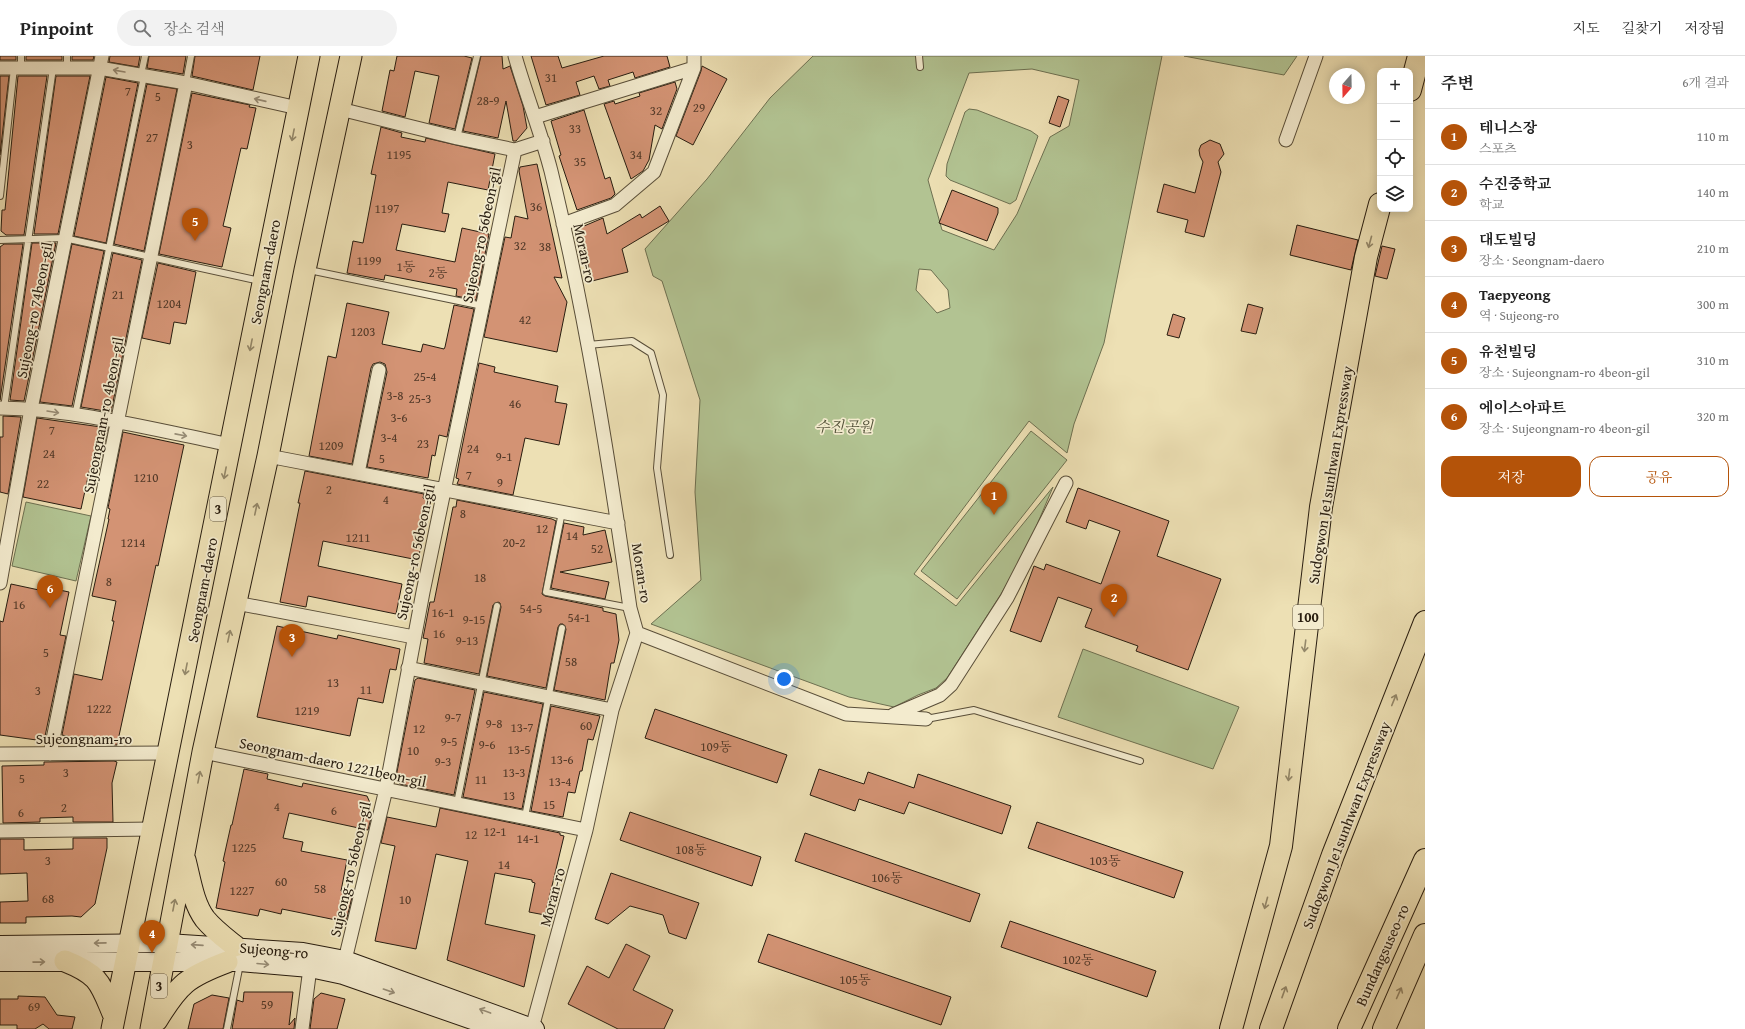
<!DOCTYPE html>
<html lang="ko">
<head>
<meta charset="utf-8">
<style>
  :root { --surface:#fff; --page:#f2f2f2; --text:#222; --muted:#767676; --line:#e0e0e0; --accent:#b45309 }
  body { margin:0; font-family:"Gentium Book Plus","Noto Serif KR",serif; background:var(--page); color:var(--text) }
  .controls { position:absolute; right:12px; top:12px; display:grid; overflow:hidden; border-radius:8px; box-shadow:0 2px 10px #0003 }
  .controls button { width:36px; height:36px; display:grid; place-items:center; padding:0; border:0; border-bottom:1px solid var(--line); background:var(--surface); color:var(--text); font:20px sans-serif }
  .compass { position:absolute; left:1329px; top:12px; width:36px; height:36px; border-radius:50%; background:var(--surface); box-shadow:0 2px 10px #0003; rotate:200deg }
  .you { position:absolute; left:784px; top:623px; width:14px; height:14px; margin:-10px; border:3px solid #fff; border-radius:50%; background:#1a73e8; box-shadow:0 0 0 6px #1a73e833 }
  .badge { display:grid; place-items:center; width:26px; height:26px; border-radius:50%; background:var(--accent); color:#fff; font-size:13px; font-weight:700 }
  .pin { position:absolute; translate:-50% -33px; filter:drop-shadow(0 1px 2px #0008) }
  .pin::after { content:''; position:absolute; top:21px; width:14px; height:12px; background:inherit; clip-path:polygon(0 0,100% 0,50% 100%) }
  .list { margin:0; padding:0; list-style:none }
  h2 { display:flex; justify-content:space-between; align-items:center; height:52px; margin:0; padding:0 16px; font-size:17px }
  h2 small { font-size:13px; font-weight:400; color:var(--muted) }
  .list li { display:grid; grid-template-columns:26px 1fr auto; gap:12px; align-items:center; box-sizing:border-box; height:56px; padding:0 16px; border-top:1px solid var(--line) }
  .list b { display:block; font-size:15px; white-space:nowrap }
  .list p { margin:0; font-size:13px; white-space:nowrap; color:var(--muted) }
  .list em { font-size:13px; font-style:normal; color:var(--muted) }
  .actions { display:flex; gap:8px; padding:12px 16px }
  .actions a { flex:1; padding:9px 0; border:1px solid var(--accent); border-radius:12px; text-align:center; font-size:14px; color:var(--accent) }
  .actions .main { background:var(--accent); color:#fff }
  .icon { flex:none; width:22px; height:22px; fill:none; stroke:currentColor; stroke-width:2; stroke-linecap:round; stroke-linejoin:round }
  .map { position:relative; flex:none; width:1425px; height:973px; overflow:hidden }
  header { display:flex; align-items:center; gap:24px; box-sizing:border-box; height:56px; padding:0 20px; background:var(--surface); border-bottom:1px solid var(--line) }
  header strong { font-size:19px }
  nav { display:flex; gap:22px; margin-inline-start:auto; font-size:14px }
  .search { width:280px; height:36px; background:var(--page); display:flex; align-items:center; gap:10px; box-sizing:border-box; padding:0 14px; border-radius:22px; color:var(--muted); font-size:15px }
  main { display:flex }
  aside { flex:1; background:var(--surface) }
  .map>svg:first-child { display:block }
</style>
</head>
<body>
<header>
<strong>Pinpoint</strong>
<div class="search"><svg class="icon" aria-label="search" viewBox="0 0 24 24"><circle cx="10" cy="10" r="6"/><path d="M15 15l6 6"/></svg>장소 검색</div>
<nav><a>지도</a><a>길찾기</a><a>저장됨</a></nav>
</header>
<main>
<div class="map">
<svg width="1425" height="973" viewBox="0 0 1425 973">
  <rect width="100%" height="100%" fill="#ede0b4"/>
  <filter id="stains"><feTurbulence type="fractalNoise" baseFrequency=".005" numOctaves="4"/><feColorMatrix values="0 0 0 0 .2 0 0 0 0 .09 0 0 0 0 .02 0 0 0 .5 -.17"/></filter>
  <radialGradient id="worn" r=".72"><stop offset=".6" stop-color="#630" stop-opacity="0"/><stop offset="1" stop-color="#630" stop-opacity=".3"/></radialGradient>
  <path fill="#b2c392" stroke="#6d7051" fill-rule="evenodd" d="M813,0H1162L1104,287L1074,368L1067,397L1029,365L914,518L956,550L1053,431L1025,497L1001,538L947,622L936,632L918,639L894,651L849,641L651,568L701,524L695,436L700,344L662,225L653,220L645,193L707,123L770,42ZM1032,13L1079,24L1069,70L1050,81L1017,158L994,194L942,174L928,124L969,17ZM919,213L931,214L948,234L950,252L937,257L916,234Z
    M1184,0H1297L1284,19Z
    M969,53L977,54L1031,75L1038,80L1016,144L1010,148L950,124L946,120L947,108L965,56Z
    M1031,375L1067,404L957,543L921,515Z
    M26,446L91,460L76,525L12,510Z
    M1083,593L1239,651L1213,713L1058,661Z"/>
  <path fill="#d39374" stroke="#281d10" d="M0,0H16V4H0Z
    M26,0H62V4H26Z
    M72,0H94L93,4H72Z
    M110,0H140L138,11L109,6Z
    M149,0H186L183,18L147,12Z
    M195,0H260L253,34L192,20Z
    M397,0H464L472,2L455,73L429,67L439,20L415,15L405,61L382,55L390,14L394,15Z
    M481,0H502L503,13L510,10L523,50L527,72L516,85H513L506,45L498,82L463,75Z
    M531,0H558L562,12L604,0H667L670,11L635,22L633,16L608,24L610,30L599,33L594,20L576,26L580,39L546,49Z
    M702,10L727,23L693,89L676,80L701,15Z
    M0,20H9L0,99Z
    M18,20H47L24,179H6L1,175L2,154H5Z
    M56,20H90L58,178H34Z
    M106,21L138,27L106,187L74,180Z
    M675,26L677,33L662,73L655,69L649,104L643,115L631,123L604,48L614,45L615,48L640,40L639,37Z
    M147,28L177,33L144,195L114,188Z
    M192,37L250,49L249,51L256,52L247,93L241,92L223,170L231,172L222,211L159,198Z
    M1058,40L1069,44L1060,71L1049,67Z
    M584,54L605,123L610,121L615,138L611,142L577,154L559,100L561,99L551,65Z
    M381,71L402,77L401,81L425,86L426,82L495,98L488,134L448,126L442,157L449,158L445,176L402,168L396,194L455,206L462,172L489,178L476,244L456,240L457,233L385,219L384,224L347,217L353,185L363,187L376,119L371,118Z
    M1210,84L1220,88L1224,98L1218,106L1221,116L1204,181L1185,176L1188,164L1157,156L1164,128L1195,137L1203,106L1200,100L1199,94L1201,89Z
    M537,108L562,222L554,221L567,246L557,296L484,281L505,181L511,182L515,160L528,163L519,115L520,111Z
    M952,134L998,152V157L987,185L939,167Z
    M660,150L669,165L622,193L628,216L592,225L587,205H584L577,173L603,162L607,178L640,158L642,162Z
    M1297,169L1358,184L1351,214L1290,199Z
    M32,187H56L24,345L10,344Z
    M4,188H23L0,344V191Z
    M72,188L104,195L72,350L40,346Z
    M1382,190L1395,193L1387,223L1375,220Z
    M113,197L142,204L111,356L81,351Z
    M158,207L196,216L186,268L174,266L170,288L142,282Z
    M347,247L389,256L382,288L421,296L423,288L444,293L445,291L454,249L474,253L447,381L439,379L435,400L432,399L428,422L367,411L387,316L385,308L380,306L373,308L371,312L352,408L309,400L328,300L336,302Z
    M1248,248L1263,252L1256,278L1241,275Z
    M1173,258L1185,262L1179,282L1167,279Z
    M479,307L495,311L494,316L558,330L555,346L567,348L559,389L525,382L513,439L457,428L459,423L456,422L460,401Z
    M3,360L21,361L8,438L0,436V381H3Z
    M37,362L108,372L99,414L90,412L81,453L23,441Z
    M123,376L184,389L158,510L156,509L117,689H108L62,679L74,618L102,624L114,565H112L116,545L92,540L109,463H108L110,453L108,452Z
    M305,415L424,438L423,442L431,444L418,504L323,485L318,510L402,528L396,558L308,540L306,551L280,546L300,447H298Z
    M1078,432L1169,465L1157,500L1221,523L1188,614L1136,595L1138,590L1085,571L1092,553L1058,541L1041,586L1010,575L1034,510L1044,514L1046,508L1101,528L1120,475L1089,464L1086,473L1066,466Z
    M457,444L552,463L556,465L542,538L545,540L603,552V555L616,558L619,584L614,607H611L605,644L554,634L566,573L563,568H560L558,571L546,632L487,620L501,551L500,547L498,546L493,549L479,618L424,607L428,583L423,582L430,546H434L453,451H456Z
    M564,467L584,471L583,479L605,474L612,506L560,516L609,526L605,543L551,532Z
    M11,528L39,534L40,530L69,536L60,579L66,580L44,685L0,679V565L3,566Z
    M277,570L337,583L338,579L400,593L396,614L390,613L383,647L358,642L350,680L257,661Z
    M418,622L475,634L454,739L400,728L396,721L415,624Z
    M484,636L543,648L522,753L463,741Z
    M551,650L600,660L593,684L588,683L582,715H580L575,737L568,736L563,761L531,755Z
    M655,653L787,699L777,727L645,682Z
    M114,705L117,706L112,727L113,766H73V761L40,762V766L3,767L2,710L44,709V706Z
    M244,713L268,718L267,723L302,731L303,727L367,740L371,749L369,758H372L368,774L289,757L283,782L303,786L301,795L347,804L341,835L353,837L346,866L282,853L281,858L260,853L258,860L216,852L225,806L223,805L231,769H232Z
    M819,713L864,728L868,716L914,732L918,718L1011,750L1002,778L909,746L904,758L859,743L855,755L810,739Z
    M440,752L560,777V779L564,780L545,859L529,856L535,827L532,826V824L495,817L485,868L535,879L524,931L447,904L468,805L436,798L416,893L375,885L395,790L381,787L387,761L436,771Z
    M630,756L761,801L752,830L620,784Z
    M1037,766L1183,816L1174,842L1028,792Z
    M805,777L980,838L970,866L795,805Z
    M73,782H107V792L95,848L81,861L72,860L26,861V867H0V846L28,845L27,817L0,818V783H24V794L73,793Z
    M611,817L699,847L686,883L669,877L663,859L630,850L608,868L595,863Z
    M1010,865L1156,915L1147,941L1001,891Z
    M768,878L951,941L941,969L758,906Z
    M626,888L650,900L633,934L673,954L664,973H618L568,948L587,910L609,922Z
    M244,936H293L289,969L295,962L294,973H232L237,944L243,946Z
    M321,937L345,943L337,973H310L314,943Z
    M212,939L229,942L223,973H188L194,948Z
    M18,940L45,941L57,959L75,961L72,973H49L43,968L35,973H17V969H0V943H18Z"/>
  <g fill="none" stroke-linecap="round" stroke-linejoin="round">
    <g stroke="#594e39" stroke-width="8">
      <path id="service" d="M67,0V12
        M919,0L920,11
        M21,12V0
        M141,19L145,0
        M186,27L191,0
        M457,82L477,0
        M0,140L14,12
        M0,184L64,182L260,225
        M309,214L483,250
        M588,289L632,285L651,297L663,339L657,412L670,499
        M4,352L53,12
        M75,360L144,20
        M562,456L546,536L630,552
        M926,663L974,654L1140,705
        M457,747L497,550
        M525,761L562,572
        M227,973L240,908"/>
    </g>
    <g stroke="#594e39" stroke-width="15">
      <path id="minor" d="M515,0C526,39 541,76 551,115C586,259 609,405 630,552L637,577L612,654L586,774L532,972
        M0,12H99L186,27L298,52
        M340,53L457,82L515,94L543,85
        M535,61L694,12
        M1286,84L1316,0
        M563,168L615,149L654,116L694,12V0
        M0,352C76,353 156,374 231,389
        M268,400L618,467
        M358,417L379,314
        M0,527L31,353L102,0
        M236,547L414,581
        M637,577L846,658L926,663
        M408,612L612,654
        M893,659L940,639L951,629L1007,542L1066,427
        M203,696L586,774
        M0,698L168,697
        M50,698L186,27
        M0,775L153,773
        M345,904L386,733L423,536L515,94
        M302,973L310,912"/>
    </g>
    <g stroke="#281d10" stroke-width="20">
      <path id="secondary" d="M0,889L167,887L303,896L345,904L535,973
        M0,906H240L310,912L343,919L498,973"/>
    </g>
    <g stroke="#281d10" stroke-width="23">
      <path id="primary" d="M185,804C190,823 193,847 205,863C214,874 225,882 235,890
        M65,905C100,919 100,927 114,960
        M157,964C179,928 187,921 227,906
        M112,973L309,0
        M151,973L203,696L268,400L305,214L351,0"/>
    </g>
    <g stroke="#281d10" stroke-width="24">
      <path id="trunk" d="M1349,973L1425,804
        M1384,973L1425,879"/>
    </g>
    <g stroke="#281d10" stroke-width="24">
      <path id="motorway" d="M1410,34L1419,0
        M1231,973L1281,790L1321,451L1366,201L1380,148
        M1271,973L1333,799L1425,566"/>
    </g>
    <use href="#service" stroke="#f3ebce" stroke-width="6"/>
    <use href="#minor" stroke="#f3ebce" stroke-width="13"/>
    <use href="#secondary" stroke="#f3ebce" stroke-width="18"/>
    <use href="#primary" stroke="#ede0b4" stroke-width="21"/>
    <use href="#trunk" stroke="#ede0b4" stroke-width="22"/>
    <use href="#motorway" stroke="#ede0b4" stroke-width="22"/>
  </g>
  <defs><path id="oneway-shaft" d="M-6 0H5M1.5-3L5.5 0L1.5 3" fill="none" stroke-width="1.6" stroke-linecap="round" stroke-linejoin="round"/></defs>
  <g stroke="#988e78">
    <use href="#oneway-shaft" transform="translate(119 15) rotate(-170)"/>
    <use href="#oneway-shaft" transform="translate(260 44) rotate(-167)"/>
    <use href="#oneway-shaft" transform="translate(53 356) rotate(9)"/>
    <use href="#oneway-shaft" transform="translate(181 379) rotate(11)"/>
    <use href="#oneway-shaft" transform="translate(100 887) rotate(179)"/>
    <use href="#oneway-shaft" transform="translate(197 889) rotate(-176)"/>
    <use href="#oneway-shaft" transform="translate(39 906) rotate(-1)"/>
    <use href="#oneway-shaft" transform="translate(263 908) rotate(5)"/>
    <use href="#oneway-shaft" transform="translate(389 935) rotate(19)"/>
    <use href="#oneway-shaft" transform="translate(485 955) rotate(-160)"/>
  </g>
  <g stroke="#94886a">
    <use href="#oneway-shaft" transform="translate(293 79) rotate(101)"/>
    <use href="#oneway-shaft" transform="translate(1370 186) rotate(105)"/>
    <use href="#oneway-shaft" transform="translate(251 289) rotate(101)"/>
    <use href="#oneway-shaft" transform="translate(225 417) rotate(101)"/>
    <use href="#oneway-shaft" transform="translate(256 453) rotate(-78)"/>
    <use href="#oneway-shaft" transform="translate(229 580) rotate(-78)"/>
    <use href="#oneway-shaft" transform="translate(1305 590) rotate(97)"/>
    <use href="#oneway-shaft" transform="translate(186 613) rotate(101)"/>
    <use href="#oneway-shaft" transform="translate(1394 644) rotate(-68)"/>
    <use href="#oneway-shaft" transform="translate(1289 719) rotate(97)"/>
    <use href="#oneway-shaft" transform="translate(199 721) rotate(-79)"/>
    <use href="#oneway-shaft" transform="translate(1266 847) rotate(105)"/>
    <use href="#oneway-shaft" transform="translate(174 849) rotate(-79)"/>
    <use href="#oneway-shaft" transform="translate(1284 936) rotate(-70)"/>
    <use href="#oneway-shaft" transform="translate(1399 937) rotate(-66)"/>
  </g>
  <g text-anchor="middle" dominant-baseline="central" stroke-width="3.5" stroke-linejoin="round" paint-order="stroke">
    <g font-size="13" fill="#533a29">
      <text x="551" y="21">31</text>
      <text x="128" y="35">7</text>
      <text x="158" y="40">5</text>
      <text x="488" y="44">28-9</text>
      <text x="699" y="51">29</text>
      <text x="656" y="54">32</text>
      <text x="575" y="72">33</text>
      <text x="152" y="81">27</text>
      <text x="190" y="88">3</text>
      <text x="399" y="98">1195</text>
      <text x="636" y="98">34</text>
      <text x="580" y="105">35</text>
      <text x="536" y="150">36</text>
      <text x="387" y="152">1197</text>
      <text x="520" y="189">32</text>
      <text x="545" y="190">38</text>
      <text x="369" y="204">1199</text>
      <text x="406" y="210">1동</text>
      <text x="438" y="216">2동</text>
      <text x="118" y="238">21</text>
      <text x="169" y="247">1204</text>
      <text x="525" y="263">42</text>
      <text x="363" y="275">1203</text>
      <text x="425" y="320">25-4</text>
      <text x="395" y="339">3-8</text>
      <text x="420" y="342">25-3</text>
      <text x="515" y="347">46</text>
      <text x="399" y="361">3-6</text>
      <text x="52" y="374">7</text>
      <text x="389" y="381">3-4</text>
      <text x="423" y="387">23</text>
      <text x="331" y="389">1209</text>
      <text x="473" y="392">24</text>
      <text x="49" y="397">24</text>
      <text x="504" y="400">9-1</text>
      <text x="382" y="402">5</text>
      <text x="469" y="419">7</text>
      <text x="146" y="421">1210</text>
      <text x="500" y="426">9</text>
      <text x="43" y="427">22</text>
      <text x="329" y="433">2</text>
      <text x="386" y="443">4</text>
      <text x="463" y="457">8</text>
      <text x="542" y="472">12</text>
      <text x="572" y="479">14</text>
      <text x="358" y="481">1211</text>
      <text x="133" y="486">1214</text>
      <text x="514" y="486">20-2</text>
      <text x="597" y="492">52</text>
      <text x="480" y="521">18</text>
      <text x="109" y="525">8</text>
      <text x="19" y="548">16</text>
      <text x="531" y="552">54-5</text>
      <text x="443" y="556">16-1</text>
      <text x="579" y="561">54-1</text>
      <text x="474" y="563">9-15</text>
      <text x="439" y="577">16</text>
      <text x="467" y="584">9-13</text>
      <text x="46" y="596">5</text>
      <text x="571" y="605">58</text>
      <text x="333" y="626">13</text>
      <text x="366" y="633">11</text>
      <text x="38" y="634">3</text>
      <text x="99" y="652">1222</text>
      <text x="307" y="654">1219</text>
      <text x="453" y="661">9-7</text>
      <text x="494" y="667">9-8</text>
      <text x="586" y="669">60</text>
      <text x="522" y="671">13-7</text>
      <text x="419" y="672">12</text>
      <text x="449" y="685">9-5</text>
      <text x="487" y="688">9-6</text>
      <text x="716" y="690">109동</text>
      <text x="519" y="693">13-5</text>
      <text x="413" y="694">10</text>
      <text x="562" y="703">13-6</text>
      <text x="443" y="705">9-3</text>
      <text x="66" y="716">3</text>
      <text x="514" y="716">13-3</text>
      <text x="22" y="722">5</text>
      <text x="481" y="723">11</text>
      <text x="560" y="725">13-4</text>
      <text x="509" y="739">13</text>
      <text x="549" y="748">15</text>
      <text x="277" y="750">4</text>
      <text x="64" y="751">2</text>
      <text x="334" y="754">6</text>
      <text x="21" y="756">6</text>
      <text x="495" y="775">12-1</text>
      <text x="471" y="778">12</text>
      <text x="528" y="782">14-1</text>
      <text x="244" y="791">1225</text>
      <text x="691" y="793">108동</text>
      <text x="48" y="804">3</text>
      <text x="1105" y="804">103동</text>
      <text x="504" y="808">14</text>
      <text x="887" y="821">106동</text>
      <text x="281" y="825">60</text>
      <text x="320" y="832">58</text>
      <text x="242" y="834">1227</text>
      <text x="48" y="842">68</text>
      <text x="405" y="843">10</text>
      <text x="1078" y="903">102동</text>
      <text x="855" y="923">105동</text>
      <text x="267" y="948">59</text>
      <text x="34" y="950">69</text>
    </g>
    <g fill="#f3ebce" stroke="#655b49" stroke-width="1">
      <rect x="210" y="441" width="16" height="24" rx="3"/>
      <rect x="1293" y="549" width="30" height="24" rx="3"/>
      <rect x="151" y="918" width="16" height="24" rx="3"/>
    </g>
    <g font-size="14" font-weight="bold" fill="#281d10">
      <text x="218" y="453">3</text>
      <text x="1308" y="561">100</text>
      <text x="159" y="930">3</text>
    </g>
    <g font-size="15" fill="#281d10" stroke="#f3ebce">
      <text transform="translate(481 179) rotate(-78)">Sujeong-ro 56beon-gil</text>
      <text transform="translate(585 197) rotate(78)">Moran-ro</text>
      <text transform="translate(265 216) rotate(-79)">Seongnam-daero</text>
      <text transform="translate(34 254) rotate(-79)">Sujeong-ro 74beon-gil</text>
      <text transform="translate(103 359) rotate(-79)">Sujeongnam-ro 4beon-gil</text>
      <text transform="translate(1330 419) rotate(-81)">Sudogwon Je1sunhwan Expressway</text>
      <text transform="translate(415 496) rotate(-78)">Sujeong-ro 56beon-gil</text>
      <text transform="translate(642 517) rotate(81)">Moran-ro</text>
      <text transform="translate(202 534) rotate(-79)">Seongnam-daero</text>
      <text x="84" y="682">Sujeongnam-ro</text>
      <text transform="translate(333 706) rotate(12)">Seongnam-daero 1221beon-gil</text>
      <text transform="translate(1346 769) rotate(-69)">Sudogwon Je1sunhwan Expressway</text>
      <text transform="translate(350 813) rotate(-77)">Sujeong-ro 56beon-gil</text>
      <text transform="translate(552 841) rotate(-75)">Moran-ro</text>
      <text transform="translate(274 894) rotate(5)">Sujeong-ro</text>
      <text transform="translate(1382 899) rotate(-66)">Bundangsuseo-ro</text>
    </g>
    <g font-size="15" font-style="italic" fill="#514f37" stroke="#f3ebce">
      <text x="844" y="370">수진공원</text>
    </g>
  </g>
  <rect width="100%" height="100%" filter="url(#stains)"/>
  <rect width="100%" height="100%" fill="url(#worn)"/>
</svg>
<div class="controls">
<button>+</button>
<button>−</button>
<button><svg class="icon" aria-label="locate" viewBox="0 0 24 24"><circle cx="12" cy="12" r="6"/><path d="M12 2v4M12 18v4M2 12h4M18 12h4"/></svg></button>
<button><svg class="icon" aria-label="layers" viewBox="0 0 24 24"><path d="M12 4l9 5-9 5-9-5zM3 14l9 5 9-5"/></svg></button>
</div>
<svg class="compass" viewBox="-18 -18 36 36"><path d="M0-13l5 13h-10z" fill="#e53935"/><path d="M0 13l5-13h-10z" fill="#767676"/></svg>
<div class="you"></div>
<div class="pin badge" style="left:994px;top:459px">1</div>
<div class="pin badge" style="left:1114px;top:561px">2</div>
<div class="pin badge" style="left:292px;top:601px">3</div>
<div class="pin badge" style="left:152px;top:897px">4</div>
<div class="pin badge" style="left:195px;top:185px">5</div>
<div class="pin badge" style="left:50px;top:552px">6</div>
</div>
<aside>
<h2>주변<small>6개 결과</small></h2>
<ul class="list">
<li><span class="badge">1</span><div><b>테니스장</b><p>스포츠</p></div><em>110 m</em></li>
<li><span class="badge">2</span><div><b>수진중학교</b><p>학교</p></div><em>140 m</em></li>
<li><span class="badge">3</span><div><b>대도빌딩</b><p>장소 · Seongnam-daero</p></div><em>210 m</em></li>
<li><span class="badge">4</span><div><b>Taepyeong</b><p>역 · Sujeong-ro</p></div><em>300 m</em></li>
<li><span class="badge">5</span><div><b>유천빌딩</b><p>장소 · Sujeongnam-ro 4beon-gil</p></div><em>310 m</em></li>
<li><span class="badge">6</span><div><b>에이스아파트</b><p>장소 · Sujeongnam-ro 4beon-gil</p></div><em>320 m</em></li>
</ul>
<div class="actions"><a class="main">저장</a><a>공유</a></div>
</aside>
</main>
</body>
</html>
